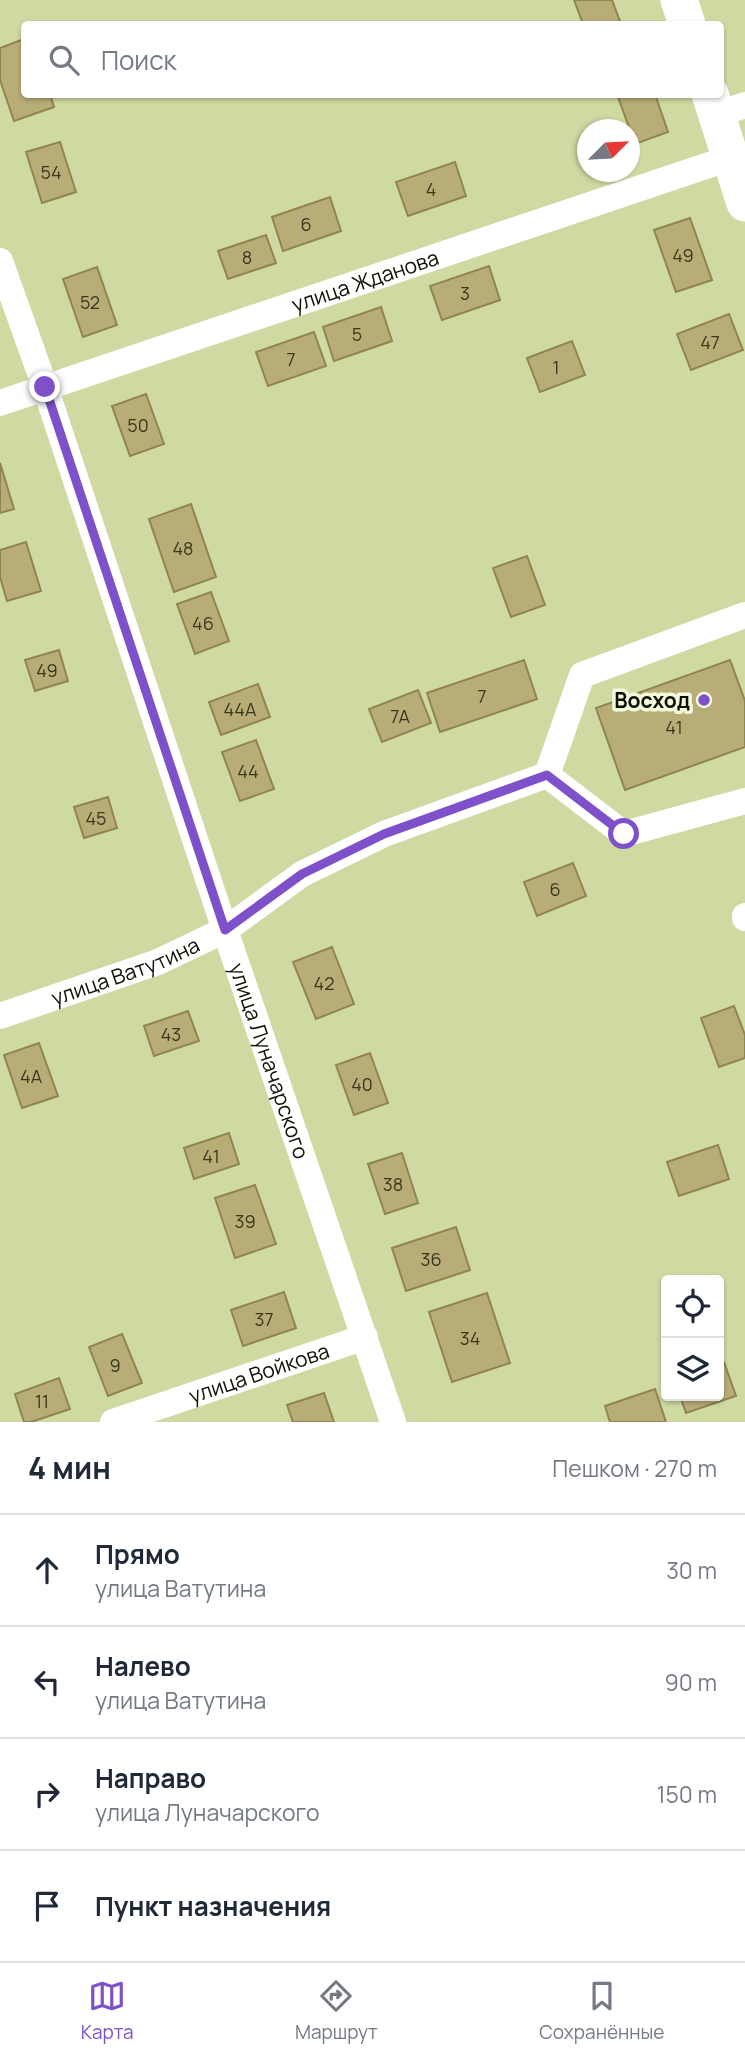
<!DOCTYPE html>
<html lang="ru">
<head>
<meta charset="utf-8">
<style>
  :root { --surface:#fff; --page:#f6f6f7; --text:#1f2937; --muted:#747a83; --line:#e0e1e3; --accent:#7e50c9 }
  body { margin:0; font-family:Manrope,sans-serif; background:var(--page); color:var(--text) }
  .controls { position:absolute; right:21px; bottom:21px; display:grid; overflow:hidden; border-radius:7px; box-shadow:0 2px 5px #0004 }
  .controls button { width:63px; height:63px; display:grid; place-items:center; padding:0; border:0; border-bottom:2px solid var(--line); background:var(--surface); color:var(--text); font:35px sans-serif }
  .compass { position:absolute; left:577px; top:119px; width:63px; height:63px; border-radius:50%; background:var(--surface); box-shadow:0 2px 5px #0004; rotate:66deg }
  .stop { position:absolute; width:21px; height:21px; margin:-16px; border:5px solid #7e50c9; border-radius:50%; background:#fff }
  .stop.end { background:#7e50c9; border-color:#fff; box-shadow:0 2px 7px #0008 }
  .list { margin:0; padding:0; list-style:none }
  h2 { display:flex; justify-content:space-between; align-items:center; height:91px; margin:0; padding:0 28px; font-size:30px }
  h2 small { font-size:23px; font-weight:400; color:var(--muted) }
  .list li { display:grid; grid-template-columns:46px 1fr auto; gap:21px; align-items:center; box-sizing:border-box; height:112px; padding:0 28px; border-top:2px solid var(--line) }
  .list b { display:block; font-size:26px; white-space:nowrap }
  .list p { margin:0; font-size:23px; white-space:nowrap; color:var(--muted) }
  .list em { font-size:23px; font-style:normal; color:var(--muted) }
  .icon { flex:none; width:38px; height:38px; fill:none; stroke:currentColor; stroke-width:2; stroke-linecap:round; stroke-linejoin:round }
  .map { position:relative; flex:none; width:745px; height:1422px; overflow:hidden }
  .search { position:absolute; background:var(--surface); box-shadow:0 2px 5px #0004; left:21px; right:21px; top:21px; height:77px; display:flex; align-items:center; gap:18px; box-sizing:border-box; padding:0 24px; border-radius:7px; color:var(--muted); font-size:26px }
  .sheet { height:539px; background:var(--surface) }
  nav { display:flex; justify-content:space-around; align-items:center; box-sizing:border-box; height:98px; border-top:2px solid var(--line); background:var(--surface); font-size:19px; color:var(--muted) }
  nav a { display:grid; justify-items:center; gap:4px }
  nav .on { color:var(--accent) }
  .map>svg:first-child { display:block }
</style>
</head>
<body>
<div class="map">
<svg width="745" height="1422" viewBox="0 0 745 1422">
  <rect width="100%" height="100%" fill="#cfdaa3"/>
  <path fill="#b9ad77" stroke="#908450" stroke-width="2" d="M574,0H612L621,24H583Z
    M24,39V94H50L54,107L14,121L0,80V48Z
    M617,94H655L668,132L635,144Z
    M60,142L76,192L42,203L26,152Z
    M455,162L466,196L408,216L396,182Z
    M330,197L341,231L283,251L272,217Z
    M690,218L712,280L676,292L654,230Z
    M266,235L276,263L228,279L218,251Z
    M489,266L500,300L442,320L430,286Z
    M97,267L117,325L83,337L63,279Z
    M381,307L392,341L334,361L323,327Z
    M729,314L743,350L691,370L677,334Z
    M314,332L326,366L268,386L256,352Z
    M572,341L585,375L540,392L527,358Z
    M146,394L164,444L130,456L112,406Z
    M0,463L14,509L0,513Z
    M191,504L216,577L174,592L149,519Z
    M26,542L41,591L7,601L0,577V550Z
    M527,556L545,605L511,617L493,568Z
    M211,592L229,641L195,654L177,604Z
    M59,650L68,681L35,691L25,660Z
    M524,660L537,699L440,732L427,693Z
    M730,660L745,701V747L625,790L596,708Z
    M258,684L270,717L221,735L209,702Z
    M418,690L431,723L382,742L369,709Z
    M256,740L274,789L240,801L222,752Z
    M108,797L117,828L84,838L74,807Z
    M573,863L586,896L537,916L524,882Z
    M332,947L354,1004L316,1019L293,962Z
    M734,1006L745,1035V1058L719,1067L701,1018Z
    M188,1011L199,1041L154,1056L144,1026Z
    M39,1043L58,1096L22,1108L4,1055Z
    M370,1053L388,1103L354,1115L336,1065Z
    M229,1133L239,1164L194,1179L184,1148Z
    M718,1145L729,1179L679,1196L667,1162Z
    M402,1153L418,1203L385,1214L368,1164Z
    M255,1185L276,1244L235,1258L215,1198Z
    M456,1227L470,1270L406,1291L392,1248Z
    M284,1292L296,1328L243,1346L231,1310Z
    M487,1293L510,1363L452,1382L429,1312Z
    M122,1334L142,1383L108,1396L89,1347Z
    M724,1362L736,1396L686,1413L680,1396H719V1364Z
    M59,1378L70,1409L31,1422H24L15,1394Z
    M655,1389L666,1422H610L605,1406Z
    M324,1393L334,1422H293L287,1405Z"/>
  <g fill="none" stroke-linecap="round" stroke-linejoin="round">
    <g stroke="#fff" stroke-width="26">
      <path d="M716,115L745,105"/>
      <path id="s1" d="M0,261L45,387L225,930L393,1422"/>
      <path id="s2" d="M0,403L730,158"/>
      <path d="M547,775L582,675L745,615"/>
      <path d="M547,775L624,834L745,801"/>
      <path d="M745,916V918"/>
      <path id="s3" d="M0,1016L158,962L225,930L302,874L384,834L547,775"/>
      <path id="s4" d="M113,1422L365,1337"/>
    </g>
    <path stroke="#fff" stroke-width="37" d="M679,0L687,24
      M710,94L745,203"/>
  </g>
  <g fill="none" stroke-linecap="round" stroke-linejoin="round">
    <path stroke="#7e50c9" stroke-width="9" d="M45,387L225,930L302,874L384,834L547,775L624,834"/>
  </g>
  <circle fill="#7e50c9" stroke="#f2f8dc" stroke-width="2.5" cx="704" cy="700" r="7"/>
  <g text-anchor="middle" dominant-baseline="central" stroke-width="7" stroke-linejoin="round" paint-order="stroke">
    <g font-size="18" fill="#39381e">
      <text x="51" y="172">54</text>
      <text x="431" y="189">4</text>
      <text x="306" y="224">6</text>
      <text x="683" y="255">49</text>
      <text x="247" y="257">8</text>
      <text x="465" y="293">3</text>
      <text x="90" y="302">52</text>
      <text x="357" y="334">5</text>
      <text x="710" y="342">47</text>
      <text x="291" y="359">7</text>
      <text x="556" y="367">1</text>
      <text x="138" y="425">50</text>
      <text x="183" y="548">48</text>
      <text x="203" y="623">46</text>
      <text x="47" y="670">49</text>
      <text x="482" y="696">7</text>
      <text x="240" y="709">44А</text>
      <text x="400" y="716">7А</text>
      <text x="674" y="727">41</text>
      <text x="248" y="771">44</text>
      <text x="96" y="818">45</text>
      <text x="555" y="889">6</text>
      <text x="324" y="983">42</text>
      <text x="171" y="1034">43</text>
      <text x="31" y="1076">4А</text>
      <text x="362" y="1084">40</text>
      <text x="211" y="1156">41</text>
      <text x="393" y="1184">38</text>
      <text x="245" y="1221">39</text>
      <text x="431" y="1259">36</text>
      <text x="264" y="1319">37</text>
      <text x="470" y="1338">34</text>
      <text x="115" y="1365">9</text>
      <text x="42" y="1401">11</text>
    </g>
    <g font-size="21" fill="#0e1101" stroke="#f2f8dc">
      <text stroke="none"><textPath href="#s2" startOffset="385">улица Жданова</textPath></text>
      <text stroke="none"><textPath href="#s3" startOffset="133">улица Ватутина</textPath></text>
      <text stroke="none"><textPath href="#s1" startOffset="844">улица Луначарского</textPath></text>
      <text stroke="none"><textPath href="#s4" startOffset="154">улица Войкова</textPath></text>
    </g>
    <g font-size="21" font-weight="bold" fill="#0e1101" stroke="#f2f8dc" text-anchor="end">
      <text x="690" y="700">Восход</text>
    </g>
  </g>
</svg>
<div class="controls">
<button><svg class="icon" aria-label="locate" viewBox="0 0 24 24"><circle cx="12" cy="12" r="6"/><path d="M12 2v4M12 18v4M2 12h4M18 12h4"/></svg></button>
<button><svg class="icon" aria-label="layers" viewBox="0 0 24 24"><path d="M12 4l9 5-9 5-9-5zM3 14l9 5 9-5"/></svg></button>
</div>
<svg class="compass" viewBox="-18 -18 36 36"><path d="M0-13l5 13h-10z" fill="#e53935"/><path d="M0 13l5-13h-10z" fill="#747a83"/></svg>
<div class="stop" style="left:624px;top:834px"></div>
<div class="stop end" style="left:45px;top:387px"></div>
<div class="search"><svg class="icon" aria-label="search" viewBox="0 0 24 24"><circle cx="10" cy="10" r="6"/><path d="M15 15l6 6"/></svg>Поиск</div>
</div>
<section class="sheet">
<h2>4 мин<small>Пешком · 270 m</small></h2>
<ul class="list">
<li><svg class="icon" aria-label="ahead" viewBox="0 0 24 24"><path d="M12 20V5M6 11l6-6 6 6"/></svg><div><b>Прямо</b><p>улица Ватутина</p></div><em>30 m</em></li>
<li><svg class="icon" aria-label="left" viewBox="0 0 24 24"><path d="M17 20v-9H6M10 6l-5 5 5 5"/></svg><div><b>Налево</b><p>улица Ватутина</p></div><em>90 m</em></li>
<li><svg class="icon" aria-label="right" viewBox="0 0 24 24"><path d="M7 20v-9h11M14 6l5 5-5 5"/></svg><div><b>Направо</b><p>улица Луначарского</p></div><em>150 m</em></li>
<li><svg class="icon" aria-label="arrive" viewBox="0 0 24 24"><path d="M6 21V4h12l-3 4 3 4H6"/></svg><div><b>Пункт назначения</b></div></li>
</ul>
</section>
<nav>
<a class="on"><svg class="icon" aria-label="map" viewBox="0 0 24 24"><path d="M3 6l6-2 6 2 6-2v14l-6 2-6-2-6 2zM9 4v14M15 6v14"/></svg>Карта</a>
<a><svg class="icon" aria-label="directions" viewBox="0 0 24 24"><path d="M12 3l9 9-9 9-9-9zM9 14v-3h6M13 9l2 2-2 2"/></svg>Маршрут</a>
<a><svg class="icon" aria-label="saved" viewBox="0 0 24 24"><path d="M7 4h10v16l-5-4-5 4z"/></svg>Сохранённые</a>
</nav>
</body>
</html>
